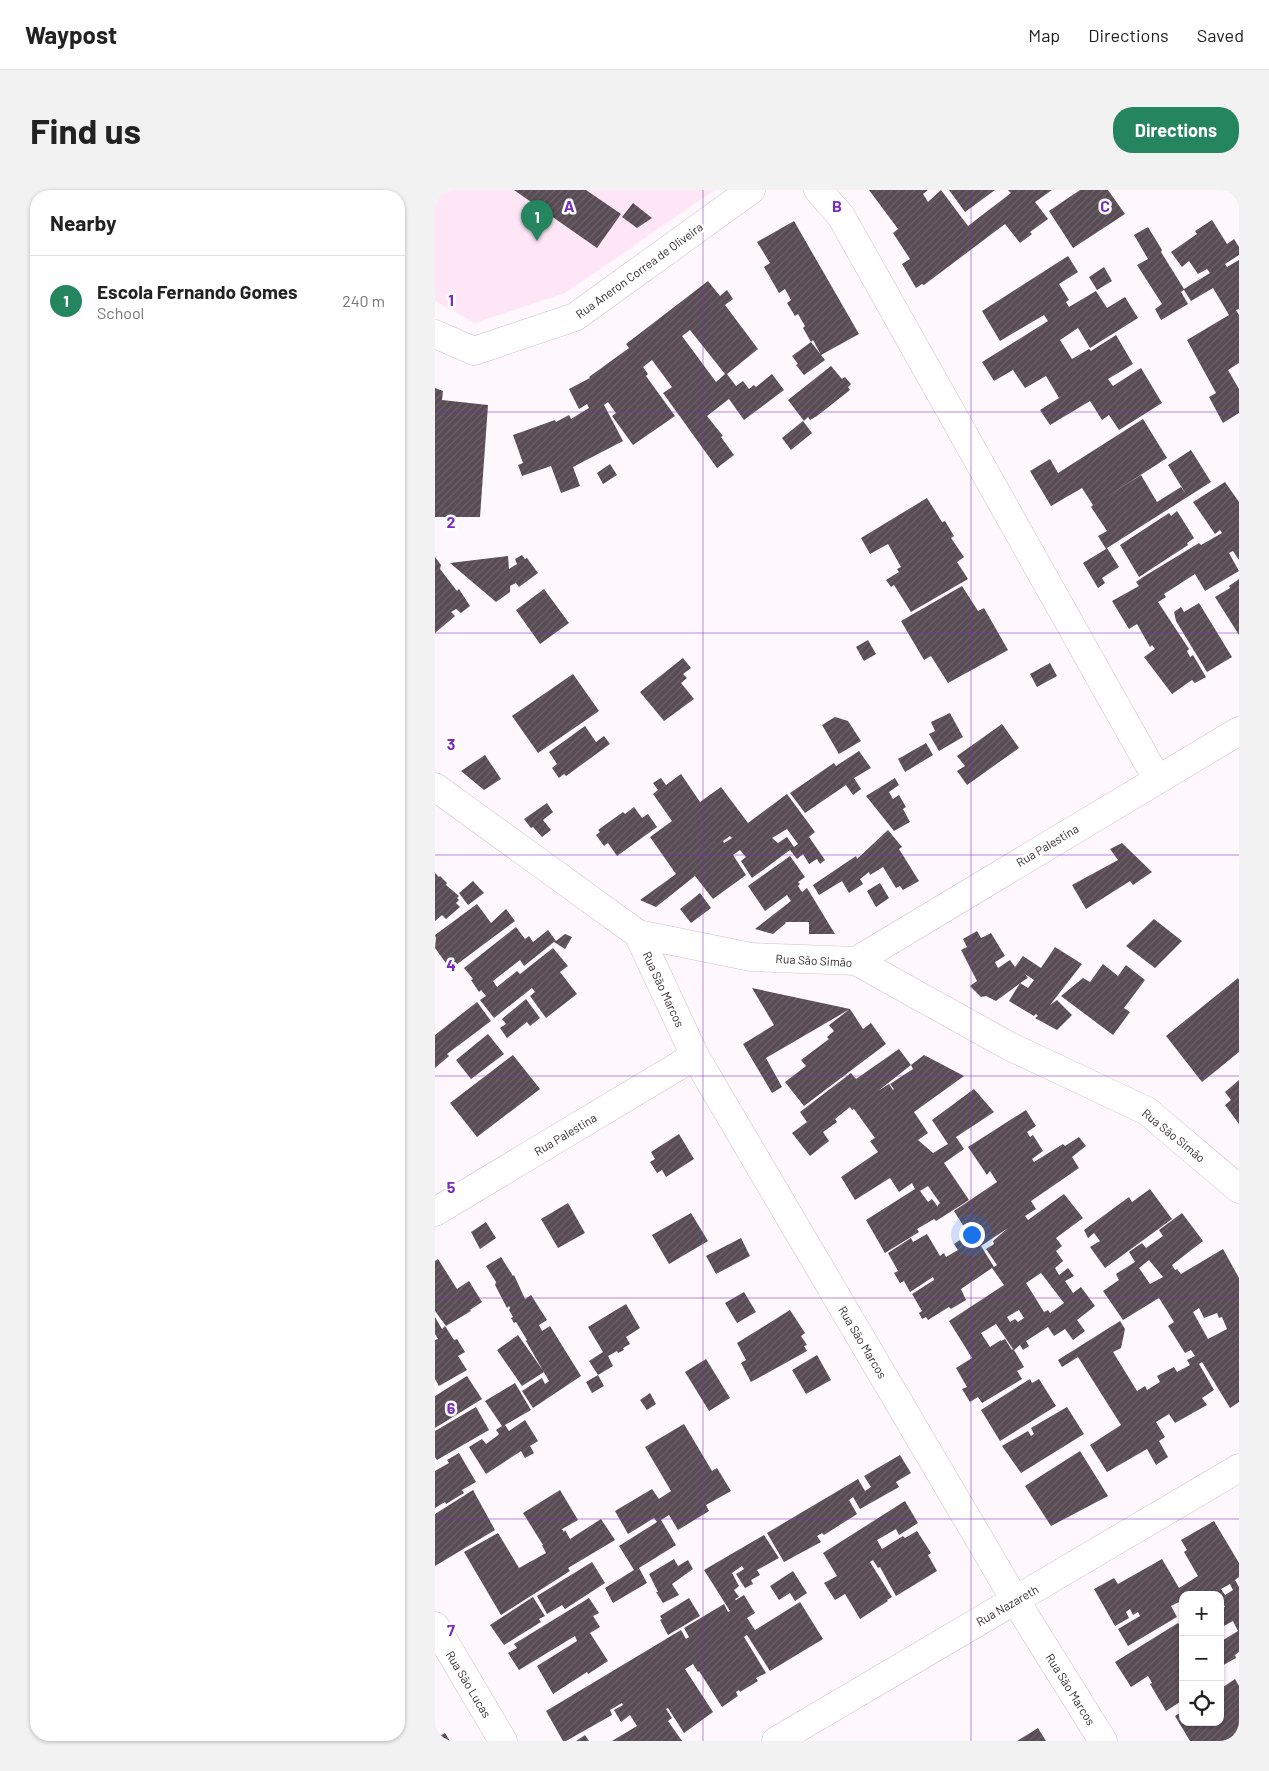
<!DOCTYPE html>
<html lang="en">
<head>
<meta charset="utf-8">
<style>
  :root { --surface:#fff; --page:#f2f2f2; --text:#222; --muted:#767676; --line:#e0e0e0; --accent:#24855e }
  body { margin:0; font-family:Barlow,sans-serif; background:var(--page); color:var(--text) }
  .controls { position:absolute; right:15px; bottom:15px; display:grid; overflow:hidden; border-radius:10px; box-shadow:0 1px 4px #0004 }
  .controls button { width:45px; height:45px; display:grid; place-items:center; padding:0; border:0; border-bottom:1px solid var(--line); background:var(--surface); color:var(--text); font:25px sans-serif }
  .you { position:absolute; left:536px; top:1044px; width:18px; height:18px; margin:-12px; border:4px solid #fff; border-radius:50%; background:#1a73e8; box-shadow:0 0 0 8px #1a73e833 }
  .badge { display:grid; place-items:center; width:32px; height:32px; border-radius:50%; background:var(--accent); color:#fff; font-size:16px; font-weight:700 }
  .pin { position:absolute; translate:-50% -41px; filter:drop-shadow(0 1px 2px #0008) }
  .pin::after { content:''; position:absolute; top:26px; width:18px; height:15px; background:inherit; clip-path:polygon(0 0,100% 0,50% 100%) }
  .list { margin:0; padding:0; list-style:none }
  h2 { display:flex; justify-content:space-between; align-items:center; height:65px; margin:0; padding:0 20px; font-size:21px }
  h2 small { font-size:16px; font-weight:400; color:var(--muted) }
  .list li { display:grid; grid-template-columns:32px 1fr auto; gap:15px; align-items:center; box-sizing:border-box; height:90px; padding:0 20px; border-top:1px solid var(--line) }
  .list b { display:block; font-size:19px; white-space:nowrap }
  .list p { margin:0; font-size:16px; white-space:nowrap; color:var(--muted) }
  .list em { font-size:16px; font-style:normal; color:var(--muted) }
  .icon { flex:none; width:28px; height:28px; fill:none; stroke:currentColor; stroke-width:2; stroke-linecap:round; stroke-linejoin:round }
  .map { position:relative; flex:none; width:804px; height:1551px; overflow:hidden; border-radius:20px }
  header { display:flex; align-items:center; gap:30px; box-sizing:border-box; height:70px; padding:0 25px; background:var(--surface); border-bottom:1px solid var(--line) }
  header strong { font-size:24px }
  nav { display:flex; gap:28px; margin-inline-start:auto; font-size:18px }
  .intro { display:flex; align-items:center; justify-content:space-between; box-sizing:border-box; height:120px; padding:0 30px }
  h1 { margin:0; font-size:35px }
  .button { padding:12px 22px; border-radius:20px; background:var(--accent); color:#fff; font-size:18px; font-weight:700 }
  main { display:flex; gap:30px; padding:0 30px }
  aside { flex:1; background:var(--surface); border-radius:20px; box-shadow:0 1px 4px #0004 }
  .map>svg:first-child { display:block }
</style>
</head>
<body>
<header>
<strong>Waypost</strong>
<nav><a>Map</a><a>Directions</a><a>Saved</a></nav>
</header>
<div class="intro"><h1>Find us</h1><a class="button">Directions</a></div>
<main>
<aside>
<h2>Nearby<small></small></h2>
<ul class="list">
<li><span class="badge">1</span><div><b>Escola Fernando Gomes</b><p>School</p></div><em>240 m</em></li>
</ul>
</aside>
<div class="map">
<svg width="804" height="1551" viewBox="0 0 804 1551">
  <defs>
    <pattern id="building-hatch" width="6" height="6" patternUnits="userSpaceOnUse" patternTransform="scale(1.25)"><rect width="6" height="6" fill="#594c55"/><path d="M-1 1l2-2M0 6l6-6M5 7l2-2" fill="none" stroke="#6e636a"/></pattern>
  </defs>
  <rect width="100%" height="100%" fill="#fef8fc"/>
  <path fill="#fee6f6" d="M0,0H280L130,103L40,133L0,111Z"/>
  <path fill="url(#building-hatch)" fill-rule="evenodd" d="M79,0H151L186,24L162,58Z
    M434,0H493L488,4L493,12L506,0L533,36L576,3L573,0H617L600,12L613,29L595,42L597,44L585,53L570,34L489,95L487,94L481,98L467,74L475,69L458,43L463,39Z
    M514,0H560L530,22Z
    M645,0H673L690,24L638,58L614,21Z
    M198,13L217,28L202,38L187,27Z
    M777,30L792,54L799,49L804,57V65L790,74L792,77L804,70V119L801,120L804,125V173L793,180L804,199V223L788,233L774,207L781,203L752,150L794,125L778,98L756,111L749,100L746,102L753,114L726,130L720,119L727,114L702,75L713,69L699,45L713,37L727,60L726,62L749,99L775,83L772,79L763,84L754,71L747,77L736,62L762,44L760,41Z
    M359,31L424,144L386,165L378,150L376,152L368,138L370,136L363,124L360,126L352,113L356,110L350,99L344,103L329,77L335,73L322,52Z
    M633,66L643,82L624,94L634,110L631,112L634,117L661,101L672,118L690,107L703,128L655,158L643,138L625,150L637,169L654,159L656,161L681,145L698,174L673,189L678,196L706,178L727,213L684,240L674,225L667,230L655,211L615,235L605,220L624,208L611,186L590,198L578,180L559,191L547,172L613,131L609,125L565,151L547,121Z
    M669,77L677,91L662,100L654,87Z
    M273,91L285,106L292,100L298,109L290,115L323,159L292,184L301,196L308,191L314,199L319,195L321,197L337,184L349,200L309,230L294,209L272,226L288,246L286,247L299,265L282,278L228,203L237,197L217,170L208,177L213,184L211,186L240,226L198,255L177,226L181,223L173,212L169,215L188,251L138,277L145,296L126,303L116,276L87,286L83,275L88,273L78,245L120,230L121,232L134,225L136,229L154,218L152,214L144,219L134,199L155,188L154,187L194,158L191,154ZM255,140L290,184L281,192L247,146Z
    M376,152L390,170L369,185L361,175L363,174L357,166Z
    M396,176L407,189L410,187L416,194L413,197L415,200L382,226L375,230L373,227L369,231L353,210Z
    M0,198L8,201L7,210L53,215L45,327H0Z
    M708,229L732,268L665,311L706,285L722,312L746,297L751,304L733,275L756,260L776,292L672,358L684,377L667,388L670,393L663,398L648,373L671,359L663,346L672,341L656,317L658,315L656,312L647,298L616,316L595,281L615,269L623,283Z
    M368,231L377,243L356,260L347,248Z
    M175,274L182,285L168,294L162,283Z
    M790,292L804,312V370L798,361L794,363L804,381L770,401L760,384L729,404L731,407L723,412L754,459L752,461L755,467L758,465L771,487L760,493L757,490L737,504L709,467L720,459L717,455L715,457L702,434L694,439L677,411L704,396L701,392L708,387L764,353L766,355L787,343L785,340L780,344L758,312Z
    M492,308L507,332L510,331L519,346L516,348L529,367L522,372L533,389L476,422L459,395L456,397L451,390L464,382L462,379L466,377L453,354L435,364L426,348Z
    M742,321L759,348L752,353L753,355L704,387L685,355L734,323L736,326Z
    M87,365L90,369L92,368L103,383L84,397L81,393L75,396V402L61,412L15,373L73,366L74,379L82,374L80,369Z
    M0,367L6,375L5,379L22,401L24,399L35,416L26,423L21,419L16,422L20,426L0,443Z
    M804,389V445L780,407L795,398L794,396Z
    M527,396L543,421L549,418L573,460L513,493L496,466L489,470L466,431Z
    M109,399L134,433L105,454L81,420Z
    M764,413L797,467L772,482L741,431L739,422L746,417L749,422Z
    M433,450L441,464L429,471L421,457Z
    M248,468L256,478L248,484L252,488L246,493L259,509L229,531L205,502Z
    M615,473L622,486L602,497L595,484Z
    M138,484L164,521L103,563L77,526Z
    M515,523L528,547L504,561L494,544L500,541L496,532Z
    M400,527L413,531L426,551L404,564L387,535Z
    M567,534L584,558L532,595L522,581L530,576L522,566Z
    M150,536L161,552L169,546L175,554L131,586L129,584L124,588L117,578L122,574L114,562Z
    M491,553L498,565L470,582L463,569Z
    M424,561L436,578L419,588L426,599L418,605L411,595L370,623L355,603L399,573L401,576Z
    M50,565L66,589L49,600L26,581Z
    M246,584L265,612L286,597L313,633L352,604L380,642L374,647L390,670L385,674L382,669L374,674L368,664L362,669L355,660L317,688L306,671L311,667L305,660L298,665L311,685L278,709L260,686L221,717L205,710L241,684L215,647L237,631L218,604L223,600L218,593L226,588L231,595ZM352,639L363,654L359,657L352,647L343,653L337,648ZM295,646L297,648L289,653L288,651Z
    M460,588L464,595L454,602L458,609L464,605L471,617L468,619L475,632L459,641L431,606Z
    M112,613L118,622L108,630L116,640L107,647L98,637L96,638L89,629Z
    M199,617L207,628L213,624L222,637L182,666L173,653L169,656L161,645L165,642L163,640L188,622L190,624Z
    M453,640L467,657L464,659L484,691L468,700L465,696L461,698L448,677L435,685L434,682L425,689L428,694L414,703L407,691L384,705L378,695L421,666L422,669Z
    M687,653L717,682L698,695L695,691L651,719L637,695L683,670L675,659Z
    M355,666L370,687L363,692L365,694L363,696L367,702L372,698L400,744H374V732H350L351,733L338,744L320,739L356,711L352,705L330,721L313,696Z
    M0,683L4,687L5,686L12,693L11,695L24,706L22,708L24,710L21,713L25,717L11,729L7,725L0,731Z
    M38,691L49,703L33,715L24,703Z
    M445,693L454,708L441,717L432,701Z
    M265,703L276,718L256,733L245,719Z
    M42,714L56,733L71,719L80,731L21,775L19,772L13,776L0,758L1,748L0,745Z
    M719,729L747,751L720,778L691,756Z
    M81,737L90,749L94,746L98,752L113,740L121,751L130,744L137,747L130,759L119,752L89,776L85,770L58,791L62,797L82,781L85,784L118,758L133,776L125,782L142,804L111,828L95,806L100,802L97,798L59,828L45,810L51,806L46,800L44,802L36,790L38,789L29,778Z
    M542,741L546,748L556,743L570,766L560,772L563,778L575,770L580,777L588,766L606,778L620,757L647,774L615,815L622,810L637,825L622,840L600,828L603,826L601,824L599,826L574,811L585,793L593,798L599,790L590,784L593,788L588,791L561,811L551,806L546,807L535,796L542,791L526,760L532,757L528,749Z
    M668,774L683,786L691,775L710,790L689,818L695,822L678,845L626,806L648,788L655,792Z
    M803,788L804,790V862L767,892L731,846Z
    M317,798L415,819L428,839L436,833L451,854L369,916L350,892L371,876L366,870L394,849L392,847L399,841L394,835L415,819L331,868L347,897L337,903L308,854L339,835Z
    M91,809L105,828L95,836L92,832L72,848L65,838L71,834L67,829Z
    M42,812L56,831L12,864L14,866L0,878V845Z
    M53,844L69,864L36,889L21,870Z
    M464,859L476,875L489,865L529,886L479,922L493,943L483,950L498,963L513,954L497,930L539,899L559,922L521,947L529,959L509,973L534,1010L501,1031L499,1029L482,1039L484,1042L450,1063L431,1030L480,999L477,993L464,1002L455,988L420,1010L406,987L443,962L435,951L440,948L419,919L417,920L415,917L400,929L402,932L388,942L394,951L375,966L357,943L372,932L365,922L416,883L421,889ZM476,875L478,879L455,894L459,899L458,900L454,894L443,901ZM493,996L505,1013L503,1015V1017L497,1009L493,1012L485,1001Z
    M78,865L105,899L42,947L15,913Z
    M804,890V934L790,915L796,910L790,902Z
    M591,920L601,936L592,942L595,947L598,945L608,961L597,969L599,972L628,954L630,956L644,947L651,956L637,967L644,978L596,1011L601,1019L590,1026L593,1030L629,1004L648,1028L621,1048L627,1056L621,1061L628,1071L620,1078L624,1085L633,1078L639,1086L630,1091L638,1103L646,1097L660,1116L642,1130L650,1141L638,1150L630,1139L619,1146L613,1137L591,1151L594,1156L588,1160L585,1155L579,1160L589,1177L582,1181L587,1189L547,1213L543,1207L535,1212L527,1199L532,1197L521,1178L537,1168L514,1131L569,1095L557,1078L526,1099L531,1110L516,1119L514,1117L493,1130L491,1127L487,1129L484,1123L487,1121L477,1104L499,1090L498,1087L475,1102L469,1091L465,1093L459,1083L463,1081L453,1063L476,1048L478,1052L492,1044L505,1066L509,1063L511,1067L523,1060L519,1054L532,1045L529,1041L531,1040L519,1021L562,992L555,981L552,985L533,957ZM573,1038L558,1051L559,1054L551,1059L562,1075L559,1077L546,1056ZM606,1083L629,1113L615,1123L613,1120L609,1122L591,1093ZM584,1120L589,1128L583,1132L580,1129L575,1132L572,1127ZM561,1134L578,1159L577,1160L570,1149L566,1151V1150L555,1157L546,1143Z
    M244,944L259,969L231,987L227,980L222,983L215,972L220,969L216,962Z
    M715,999L737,1029L670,1078L655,1057L665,1051L659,1043L653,1048L649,1040L694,1007L697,1012Z
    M133,1013L150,1043L123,1058L106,1029Z
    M256,1023L273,1051L234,1074L217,1045Z
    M747,1023L768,1051L737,1075L740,1080L742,1079L746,1084L788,1059L804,1088V1212L795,1218L767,1172L764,1174L779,1200L767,1208L772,1215L740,1233L734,1224L721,1232L730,1247L724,1251L733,1267L721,1275L712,1259L672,1282L655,1255L686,1235L643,1167L627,1177L623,1170L685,1131L690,1139L686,1158L678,1162L702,1201L710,1196L712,1200L725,1192L722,1186L739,1177L742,1182L755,1175L752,1170L760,1166L756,1160L750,1163L733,1136L739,1132L724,1108L688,1130L668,1101L684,1090L681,1084L700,1072L694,1062L707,1053L711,1058L728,1046L724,1040ZM714,1070L728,1087L715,1094L704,1078ZM764,1118L769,1128L782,1123L784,1128L787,1127L792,1139L773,1149L758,1122Z
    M51,1032L61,1048L45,1059L36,1042Z
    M306,1048L315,1066L281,1084L271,1066Z
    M66,1067L78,1086L79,1085L90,1109L96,1105L112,1130L104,1135L107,1141L115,1136L146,1186L98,1218L87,1201L107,1188L110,1194L114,1191L91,1151L92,1150L81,1132L79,1133L76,1128L78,1127L74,1120L75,1118L74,1116L72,1118L60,1095L61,1092L51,1076Z
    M3,1069L22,1099L34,1091L47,1112L35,1120L36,1121L11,1136L0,1121V1071Z
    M309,1102L321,1122L302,1133L290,1113Z
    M191,1114L205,1138L191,1147L195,1154L188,1158L189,1160L183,1163L182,1161L173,1166L178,1176L163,1185L154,1171L168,1162L153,1137Z
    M355,1120L370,1143L366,1146L372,1155L369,1156L372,1161L316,1192L306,1173L311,1170L302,1153Z
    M0,1127L7,1139L10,1136L19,1150L22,1149L30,1162L23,1166L32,1180L4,1196L0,1189V1150L3,1149L0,1144Z
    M83,1145L109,1182L87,1196L62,1160Z
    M382,1165L396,1190L371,1204L357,1180Z
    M271,1169L295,1208L274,1221L250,1182Z
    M163,1185L169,1196L157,1203L151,1192Z
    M32,1186L47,1209L0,1238V1206Z
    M595,1189L597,1193L604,1189L621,1216L565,1251L546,1220Z
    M80,1193L96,1220L70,1235L74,1241L90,1230L103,1251L95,1256L99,1263L90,1268L86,1261L51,1284L34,1257L47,1249L51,1254L62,1246L64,1244L61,1240L67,1236L50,1211Z
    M215,1203L221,1214L212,1220L205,1210Z
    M41,1217L54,1240L2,1270L0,1267V1241Z
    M632,1217L649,1244L586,1283L567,1256L593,1241L596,1246L599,1244L596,1238Z
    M249,1234L277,1281L282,1278L296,1301L271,1315L274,1321L243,1340L234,1325L226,1330L241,1355L204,1378L212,1393L178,1413L170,1398L199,1380L184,1356L222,1332L219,1328L193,1344L180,1321L217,1299L224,1309L236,1301L210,1257Z
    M645,1261L673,1306L616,1336L590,1296Z
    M24,1263L41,1292L27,1300L29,1303L11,1314L10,1312L0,1318V1281L14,1273L12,1270Z
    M465,1265L476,1283L461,1292L464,1297L425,1319L418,1307L414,1310L422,1324L389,1345L387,1343L382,1346L386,1352L349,1372L332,1343L423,1289L430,1301L436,1297L429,1286Z
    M38,1300L60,1340L0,1376V1324Z
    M125,1300L143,1330L127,1339L129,1342L130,1340L135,1349L166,1329L180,1350L133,1378L135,1381L66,1425L29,1362L63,1343L84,1378L111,1363L107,1355H108L88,1323Z
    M470,1311L483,1333L464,1345L461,1339L442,1350L447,1359L468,1346L470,1348L482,1341L496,1363L493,1365L502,1381L461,1406L445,1377L443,1378L438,1370L435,1372L457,1407L452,1410L453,1411L425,1429L410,1404L400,1410L389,1393L402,1386L388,1363Z
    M779,1331L804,1373V1387L800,1390L804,1397V1462L800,1465L801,1468L785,1477V1452L803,1441L798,1431L785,1438V1415L787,1418L790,1417L785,1409V1405H748V1414L746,1415L744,1412L736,1416L742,1427L693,1456L683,1439L705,1426L703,1422L698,1425L695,1419L691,1422L694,1428L680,1436L659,1399L679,1388L683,1394L727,1369L744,1398L763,1386L749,1362L752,1360L746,1350ZM795,1394L798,1400L790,1405L786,1399Z
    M329,1345L344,1368L322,1380L325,1385L316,1390L318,1394L310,1398L301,1384L309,1379L307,1376L297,1383L304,1396L299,1400L304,1407L300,1409L301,1410L309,1405L320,1423L312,1428L320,1440L365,1412L388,1449L335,1481L312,1445L309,1447L331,1483L321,1488L323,1491L305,1502L304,1500L301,1502L303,1506L287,1517L264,1481L263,1482L258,1474L250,1479L278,1522L249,1543L233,1518L231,1519L237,1528L233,1531L247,1551H177L202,1536L195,1525L186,1532L179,1520L188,1515L187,1513L175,1520L177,1525L131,1551H128L111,1521L246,1440L251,1449L254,1447L249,1438L289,1414L293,1422L295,1421L269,1380Z
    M239,1369L243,1376L253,1370L258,1379L237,1394L244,1405L228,1413L221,1402H223L214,1384Z
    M157,1372L170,1393L130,1419L127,1415L112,1424L102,1406Z
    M358,1381L372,1403L360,1411L355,1403L344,1410L335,1396Z
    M98,1407L110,1426L104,1429L106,1432L69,1455L55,1435Z
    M154,1408L164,1423L158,1426L165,1437L155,1443L173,1471L153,1484L152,1482L118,1504L102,1476L142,1451L140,1446L84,1480L73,1463L82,1458L79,1454Z
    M254,1408L265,1426L233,1445L225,1430L227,1429L225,1426Z
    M743,1433L748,1440V1510L731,1521L715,1494L717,1493L713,1486L696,1497L680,1472Z
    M800,1489L804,1496V1551H755L740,1526L748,1521V1532H785V1499Z
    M603,1538L611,1551H582Z
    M10,1543L15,1551H0V1549Z
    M150,1545L154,1551H141Z"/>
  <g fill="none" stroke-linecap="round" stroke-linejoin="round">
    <g stroke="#cfbfca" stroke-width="29">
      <path id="minor" d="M383,0L406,26L722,589
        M0,144L39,161L140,127L316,0
        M203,744L260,866L580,1410L668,1551
        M0,1022L260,866
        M0,1436L68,1551
        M341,1551L804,1278"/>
    </g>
    <g stroke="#cfbfca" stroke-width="29">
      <path id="tertiary" d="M0,597L203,744L316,767L421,771L574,856L712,921L804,999
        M421,771L804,541"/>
    </g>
    <use href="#minor" stroke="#fff" stroke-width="28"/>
    <use href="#tertiary" stroke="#fff" stroke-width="28"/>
  </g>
  <path fill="none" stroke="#7b2cbf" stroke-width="1" stroke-opacity="0.55" d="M268,0V1551M536,0V1551M0,222H804M0,443H804M0,665H804M0,886H804M0,1108H804M0,1329H804"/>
  <g text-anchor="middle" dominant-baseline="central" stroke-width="5" stroke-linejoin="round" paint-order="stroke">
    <g font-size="12" fill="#2f292d" stroke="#fff">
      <text transform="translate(204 80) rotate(-36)">Rua Aneron Correa de Oliveira</text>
      <text transform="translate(612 655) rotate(-31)">Rua Palestina</text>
      <text transform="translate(379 770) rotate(3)">Rua São Simão</text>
      <text transform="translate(229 799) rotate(65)">Rua São Marcos</text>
      <text transform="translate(130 944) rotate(-31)">Rua Palestina</text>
      <text transform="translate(739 945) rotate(39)">Rua São Simão</text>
      <text transform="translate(428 1152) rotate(59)">Rua São Marcos</text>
      <text transform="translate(572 1415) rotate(-30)">Rua Nazareth</text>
      <text transform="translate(34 1494) rotate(59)">Rua São Lucas</text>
      <text transform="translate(636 1499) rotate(58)">Rua São Marcos</text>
    </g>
  </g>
  <g font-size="16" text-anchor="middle" font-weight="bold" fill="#7b2cbf" stroke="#fff" stroke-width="5" stroke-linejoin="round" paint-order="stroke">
    <text x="134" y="22">A</text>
    <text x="402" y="22">B</text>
    <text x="670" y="22">C</text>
    <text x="16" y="116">1</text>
    <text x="16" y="338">2</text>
    <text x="16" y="560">3</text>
    <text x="16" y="781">4</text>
    <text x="16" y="1003">5</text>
    <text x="16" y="1224">6</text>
    <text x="16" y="1446">7</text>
  </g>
</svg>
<div class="controls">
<button>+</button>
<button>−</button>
<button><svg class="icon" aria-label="locate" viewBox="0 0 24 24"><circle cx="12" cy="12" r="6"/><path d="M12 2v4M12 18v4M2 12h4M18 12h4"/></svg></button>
</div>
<div class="you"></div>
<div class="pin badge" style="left:102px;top:51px">1</div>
</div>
</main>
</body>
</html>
